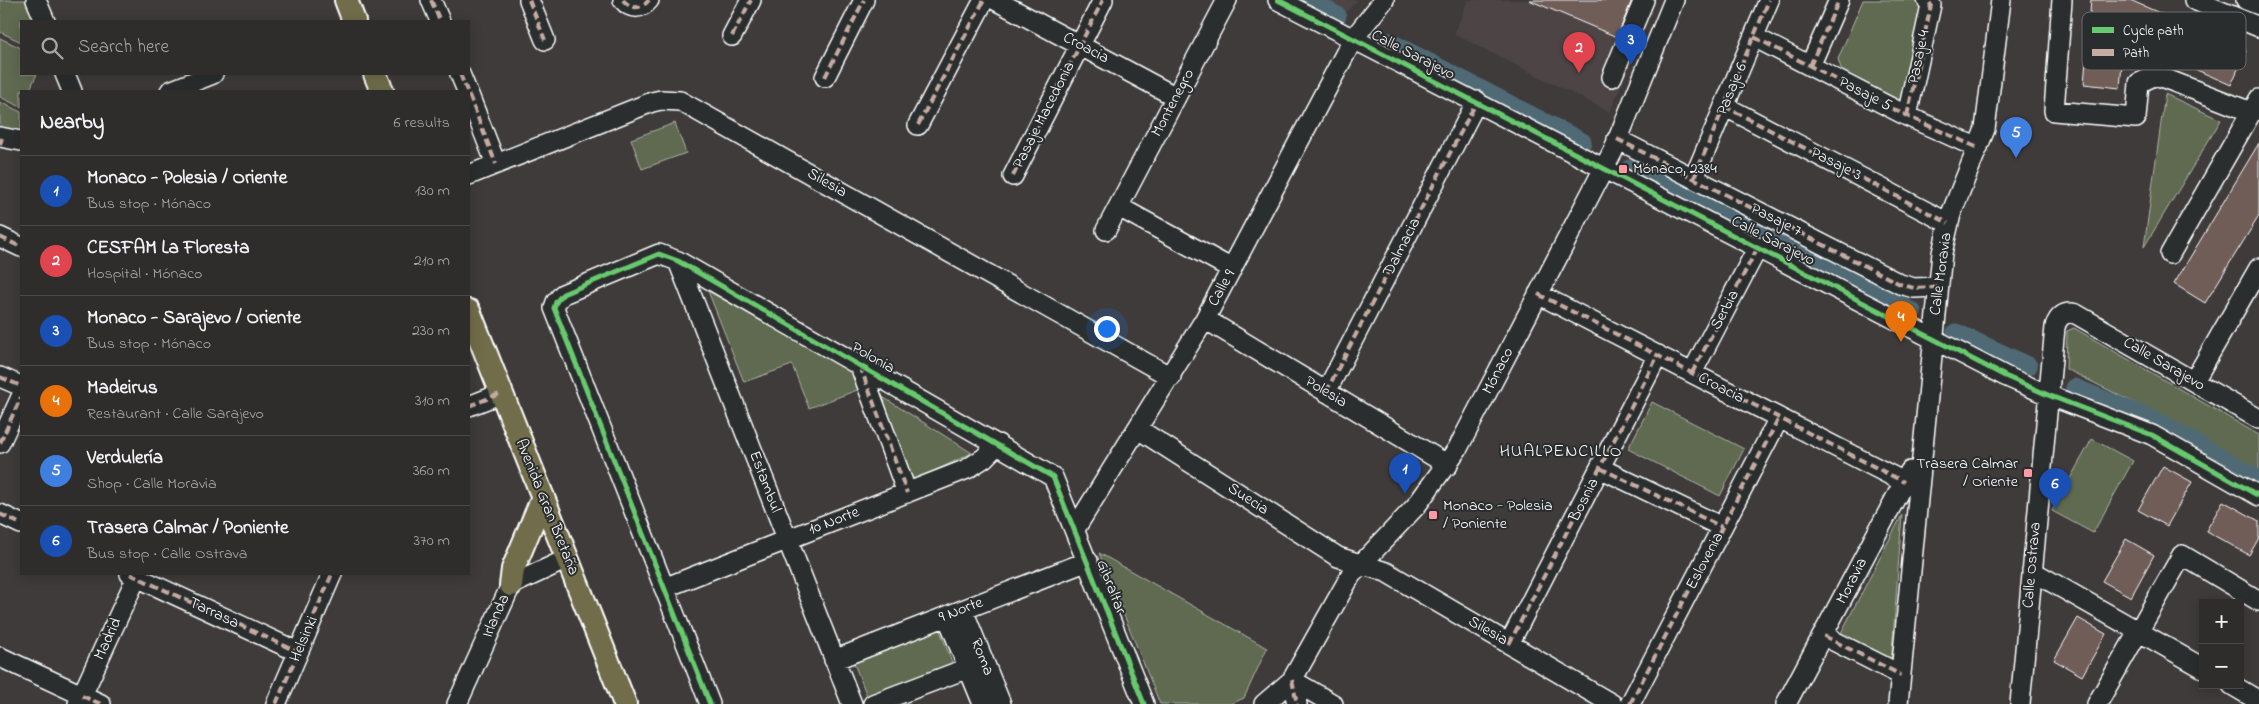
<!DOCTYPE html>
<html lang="en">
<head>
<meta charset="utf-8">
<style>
  :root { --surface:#2f2c2c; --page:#3b3838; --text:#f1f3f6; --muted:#a7a7a9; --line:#4a4848; --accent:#8c9099 }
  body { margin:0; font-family:"Indie Flower",sans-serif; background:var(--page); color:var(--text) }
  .controls { position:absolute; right:15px; bottom:15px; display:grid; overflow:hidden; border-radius:0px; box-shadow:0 2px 12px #0003 }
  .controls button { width:45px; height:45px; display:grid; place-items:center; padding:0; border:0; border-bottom:1px solid var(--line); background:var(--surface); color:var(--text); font:25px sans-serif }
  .you { position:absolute; left:1106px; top:328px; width:18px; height:18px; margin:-12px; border:4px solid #fff; border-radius:50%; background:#1a73e8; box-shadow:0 0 0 8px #1a73e833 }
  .badge { display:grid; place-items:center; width:32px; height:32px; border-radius:50%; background:var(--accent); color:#fff; font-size:16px; font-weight:700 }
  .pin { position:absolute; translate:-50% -41px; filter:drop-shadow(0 1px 2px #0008) }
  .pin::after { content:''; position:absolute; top:26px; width:18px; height:15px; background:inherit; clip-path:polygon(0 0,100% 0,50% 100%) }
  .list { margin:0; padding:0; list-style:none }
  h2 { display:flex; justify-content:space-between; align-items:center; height:65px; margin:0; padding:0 20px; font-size:21px }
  h2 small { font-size:16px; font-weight:400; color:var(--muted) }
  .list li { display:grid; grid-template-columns:32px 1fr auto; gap:15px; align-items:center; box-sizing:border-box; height:70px; padding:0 20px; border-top:1px solid var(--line) }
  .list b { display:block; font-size:19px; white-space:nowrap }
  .list p { margin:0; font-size:16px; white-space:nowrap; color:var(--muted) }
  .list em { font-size:16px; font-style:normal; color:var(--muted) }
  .icon { flex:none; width:28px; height:28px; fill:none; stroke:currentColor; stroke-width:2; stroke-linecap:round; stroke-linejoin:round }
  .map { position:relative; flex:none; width:2259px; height:704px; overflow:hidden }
  .search { position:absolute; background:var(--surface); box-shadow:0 2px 12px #0003; left:20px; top:20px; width:450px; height:55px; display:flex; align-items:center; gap:12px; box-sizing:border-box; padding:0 18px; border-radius:0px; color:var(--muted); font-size:19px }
  .panel { position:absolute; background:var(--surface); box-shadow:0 2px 12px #0003; left:20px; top:90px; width:450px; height:485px; border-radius:0px }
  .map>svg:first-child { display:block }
</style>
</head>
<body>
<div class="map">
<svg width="2259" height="704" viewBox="0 0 2259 704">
  <rect width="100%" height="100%" fill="#3f3b3b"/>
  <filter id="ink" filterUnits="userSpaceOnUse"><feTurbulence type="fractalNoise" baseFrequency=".02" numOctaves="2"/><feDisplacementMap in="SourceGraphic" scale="10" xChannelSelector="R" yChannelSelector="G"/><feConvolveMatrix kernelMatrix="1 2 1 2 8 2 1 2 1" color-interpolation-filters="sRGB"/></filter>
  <g filter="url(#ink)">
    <path fill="#4d4544" d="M1311,0H1358L1341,17Z
      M1468,0H1656L1610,112L1454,34Z"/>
    <path fill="#5f6a51" stroke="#afb4a8" d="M0,0H25L34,21H21V42L0,32Z
      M1863,0H1922L1925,7L1907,104L1842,71L1838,59Z
      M0,38L21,48V74H37L29,91H21V107L0,97Z
      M2165,94L2221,120L2144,247Z
      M0,102L21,112V133L0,127Z
      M675,123L686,153L642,169L631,139Z
      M708,291L855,374L860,389L809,408L792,365L744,382Z
      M2074,328L2259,435V471L2163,417L2066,369L2067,331Z
      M870,389L972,453L913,481Z
      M1652,402L1744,449L1720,496L1628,449Z
      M2092,439L2133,461L2093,533L2052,511Z
      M1902,515L1891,665L1839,637Z
      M1099,553L1267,648L1244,698L1230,704H1160Z
      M939,628L953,665L868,698L853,661Z"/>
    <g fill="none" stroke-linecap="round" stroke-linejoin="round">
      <path stroke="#506a75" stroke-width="19" d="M1307,0L1337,16
        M1389,42L1582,142
        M1631,168L1912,312
        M1956,333L2028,366
        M2075,388L2158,422L2259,480"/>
    </g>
    <path fill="#6f5d58" stroke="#fff" d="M1529,0H1632L1617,37Z
      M2091,0H2130L2246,51L2231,85L2124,38L2120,88L2084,84Z
      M2259,143V216L2205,303L2174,284Z
      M2163,466L2192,482L2167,526L2138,510Z
      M2223,501L2259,521V538L2249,555L2206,531Z
      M2126,539L2154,555L2131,597L2102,581Z
      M2078,618L2106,634L2082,676L2054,660Z"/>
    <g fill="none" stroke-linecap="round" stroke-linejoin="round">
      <g stroke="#fff" stroke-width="22">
        <path id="minor" d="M36,0L45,21
          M431,0L440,21
          M529,0L545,40
          M623,0C630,9 641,10 649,0
          M995,0L1176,97
          M1278,0L2005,376L2048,395L2152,435L2259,496
          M2062,0L2054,111L2136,118L2139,83L2156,75L2251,112
          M2194,0L2259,27
          M2246,0L2259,5
          M732,36L751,0
          M1754,37L1907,116L1978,148
          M1810,66L1839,0
          M65,74L72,91
          M460,74L467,91
          M825,77L864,0
          M1612,77L1644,0
          M170,91L213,74
          M469,95L496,164
          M1724,106L1948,223
          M1907,116L1931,5L1927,0
          M918,125L984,0
          M0,137L21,141
          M1617,139L1900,284L1914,288L1938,287
          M469,175L652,102L661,100L680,101L1171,377
          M1013,176L1103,0
          M1694,178L1769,0
          M1119,207L1232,269
          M1106,230L1227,0
          M0,237L21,247
          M2170,254L2259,99
          M678,261L852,704
          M1538,294L1904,482
          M1205,319L1448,465
          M860,366L907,493
          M1692,373L1758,247
          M0,377L21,386
          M2194,381L2259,268
          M1326,392L1477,101
          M469,406L502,393
          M1138,429L1338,557L1386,572L1612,704
          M0,443L21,397
          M1600,468L1722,527
          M0,514L21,524
          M1075,529L1205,319L1353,39L1384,0
          M2032,571L2203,668
          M130,574L298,652
          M664,588L967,469L984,458L998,444
          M963,610L1001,704
          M947,616L983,704
          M1824,636L1901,675
          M1509,644L1658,355
          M0,657L101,704
          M834,660L1088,561
          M1292,680L1333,704
          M1292,680L1297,704
          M2232,685L2259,701
          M78,704L138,574
          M276,704L332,574
          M457,704L511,585L567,559
          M710,704L554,308L556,302L563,294L659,254L678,261L1053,477L1144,704
          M873,704L968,668
          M1264,704L1292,680L1351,575L1416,506L1458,448L1613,151L1674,0
          M1630,704L1779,418
          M1786,704L1910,471
          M1898,704L1942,253L1951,214L1985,129L2001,0
          M2020,704L2055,327C2058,316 2065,311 2076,314L2259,419
          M2097,704L2182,555L2259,601"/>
      </g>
      <g stroke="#fff" stroke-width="26">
        <path id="major" d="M346,0L354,21
          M375,74L382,91
          M469,311L625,704
          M511,585L513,569L543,497"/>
      </g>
      <use href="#minor" stroke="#2a2d2e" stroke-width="19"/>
      <use href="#major" stroke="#716d4b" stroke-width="22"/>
      <path stroke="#c7aca2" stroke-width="4" stroke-dasharray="8 4" stroke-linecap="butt" d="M431,0L440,21
        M529,0L545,40
        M623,0C630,9 641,10 649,0
        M732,36L751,0
        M1754,37L1907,116L1978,148
        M1810,66L1839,0
        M460,74L467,91
        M825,77L864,0
        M469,95L496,164
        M1724,106L1948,223
        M1907,116L1931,5L1927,0
        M918,125L984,0
        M1617,139L1900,284L1914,288L1938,287
        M0,144L2,138
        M1013,176L1103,0
        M1694,178L1769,0
        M0,237L21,247
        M1538,294L1904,482
        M860,366L907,493
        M1692,373L1758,247
        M0,377L21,386
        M1326,392L1477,101
        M469,406L502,393
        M0,443L21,397
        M1600,468L1722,527
        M0,514L21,524
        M130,574L298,652
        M1824,636L1901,675
        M1509,644L1658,355
        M1292,680L1297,704
        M82,696L101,704
        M276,704L332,574
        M1630,704L1779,418"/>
      <g stroke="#2a2d2e" stroke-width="8">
        <path id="cycleway" d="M1278,0L2005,376L2048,395L2152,435L2259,496
          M710,704L554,308L556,302L563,294L659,254L678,261L1053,477L1144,704"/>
      </g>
      <use href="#cycleway" stroke="#67ca6e" stroke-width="5"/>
    </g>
  </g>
  <g fill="#ff9aa2" stroke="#2a2d2e" stroke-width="2">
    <rect x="1618" y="164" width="10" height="10" rx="2.5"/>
    <rect x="2023" y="468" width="10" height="10" rx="2.5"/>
    <rect x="1428" y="510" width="10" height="10" rx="2.5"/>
  </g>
  <g text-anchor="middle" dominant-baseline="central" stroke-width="4" stroke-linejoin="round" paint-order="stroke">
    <g font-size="16" fill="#fff" stroke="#2a2d2e">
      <text transform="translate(1086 48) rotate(28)">Croacia</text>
      <text transform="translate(1413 55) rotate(27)">Calle Sarajevo</text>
      <text transform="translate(1919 57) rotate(-78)">Pasaje 4</text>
      <text transform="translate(1732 89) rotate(-67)">Pasaje 6</text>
      <text transform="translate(1865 94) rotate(27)">Pasaje 5</text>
      <text transform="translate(1173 103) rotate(-62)">Montenegro</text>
      <text transform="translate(1044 115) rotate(-63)">Pasaje Macedonia</text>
      <text transform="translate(1836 164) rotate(27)">Pasaje 3</text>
      <text transform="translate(827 183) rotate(30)">Silesia</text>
      <text transform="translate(1776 220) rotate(27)">Pasaje 7</text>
      <text transform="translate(1773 241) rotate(27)">Calle Sarajevo</text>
      <text transform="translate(1402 247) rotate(-63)">Dalmacia</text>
      <text transform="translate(1941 274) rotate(-82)">Calle Moravia</text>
      <text transform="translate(1222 288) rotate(-61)">Calle 9</text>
      <text transform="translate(1725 310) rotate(-62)">Serbia</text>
      <text transform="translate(873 358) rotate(30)">Polonia</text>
      <text transform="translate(2164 364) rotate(30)">Calle Sarajevo</text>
      <text transform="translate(1498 371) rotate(-63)">Mónaco</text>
      <text transform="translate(1721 388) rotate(27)">Croacia</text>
      <text transform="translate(1326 392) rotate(31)">Polesia</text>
      <text transform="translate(765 482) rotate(69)">Estambul</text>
      <text transform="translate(1248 499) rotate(33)">Suecia</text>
      <text transform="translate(1584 500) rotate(-63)">Bosnia</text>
      <text transform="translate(547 507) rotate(68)">Avenida Gran Bretaña</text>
      <text transform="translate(834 521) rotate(-21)">10 Norte</text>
      <text transform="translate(1705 561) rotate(-62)">Eslovenia</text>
      <text transform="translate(2032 565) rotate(-85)">Calle Ostrava</text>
      <text transform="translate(1852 581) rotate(-63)">Moravia</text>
      <text transform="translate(1111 587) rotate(69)">Gibraltar</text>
      <text transform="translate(961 610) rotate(-21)">9 Norte</text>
      <text transform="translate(214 613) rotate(25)">Tarrasa</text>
      <text transform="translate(496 616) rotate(-66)">Irlanda</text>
      <text transform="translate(1488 631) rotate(30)">Silesia</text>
      <text transform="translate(108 639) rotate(-65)">Madrid</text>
      <text transform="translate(304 639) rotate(-67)">Helsinki</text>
      <text transform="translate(982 657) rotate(68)">Roma</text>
    </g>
    <g font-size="16" fill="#fff" stroke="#2a2d2e" text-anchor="start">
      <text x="1633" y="169">Mónaco, 2384</text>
      <text x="2018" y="464" text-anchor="end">Trasera Calmar<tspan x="2018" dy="18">/ Oriente</tspan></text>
      <text x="1443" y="506">Monaco - Polesia<tspan x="1443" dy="18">/ Poniente</tspan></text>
    </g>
    <g font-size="18" letter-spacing="1" fill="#fff" stroke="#2a2d2e">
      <text x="1561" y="452">HUALPENCILLO</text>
    </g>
  </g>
  <rect x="2082" y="12" width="164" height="58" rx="8" fill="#2a2d2e" stroke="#6a6c6d" stroke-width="1"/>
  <rect x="2092" y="27" width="22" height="6" fill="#67ca6e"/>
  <rect x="2092" y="49" width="22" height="7" fill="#c7aca2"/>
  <g font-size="14" fill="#fff">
    <text x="2123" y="35">Cycle path</text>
    <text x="2123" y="57">Path</text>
  </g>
</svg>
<div class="controls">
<button>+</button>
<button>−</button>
</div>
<div class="you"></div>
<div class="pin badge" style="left:1405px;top:494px;background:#1a4fb4">1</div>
<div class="pin badge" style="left:1579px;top:73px;background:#e0444e">2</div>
<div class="pin badge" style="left:1631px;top:65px;background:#1a4fb4">3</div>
<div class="pin badge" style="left:1901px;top:342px;background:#e8710a">4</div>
<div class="pin badge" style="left:2016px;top:158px;background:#3f7fe0">5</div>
<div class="pin badge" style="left:2055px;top:509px;background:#1a4fb4">6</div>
<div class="search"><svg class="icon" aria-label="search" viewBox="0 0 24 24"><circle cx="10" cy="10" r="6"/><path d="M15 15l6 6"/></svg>Search here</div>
<section class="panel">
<h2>Nearby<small>6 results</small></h2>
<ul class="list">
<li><span class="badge" style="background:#1a4fb4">1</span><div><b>Monaco - Polesia / Oriente</b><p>Bus stop · Mónaco</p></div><em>130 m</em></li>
<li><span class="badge" style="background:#e0444e">2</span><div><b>CESFAM La Floresta</b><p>Hospital · Mónaco</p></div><em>210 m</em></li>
<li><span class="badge" style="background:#1a4fb4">3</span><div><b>Monaco - Sarajevo / Oriente</b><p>Bus stop · Mónaco</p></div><em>230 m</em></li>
<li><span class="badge" style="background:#e8710a">4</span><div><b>Madeirus</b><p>Restaurant · Calle Sarajevo</p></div><em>310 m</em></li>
<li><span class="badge" style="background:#3f7fe0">5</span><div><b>Verdulería</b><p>Shop · Calle Moravia</p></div><em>360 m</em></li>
<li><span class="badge" style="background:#1a4fb4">6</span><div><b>Trasera Calmar / Poniente</b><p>Bus stop · Calle Ostrava</p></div><em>370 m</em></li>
</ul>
</section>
</div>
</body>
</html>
